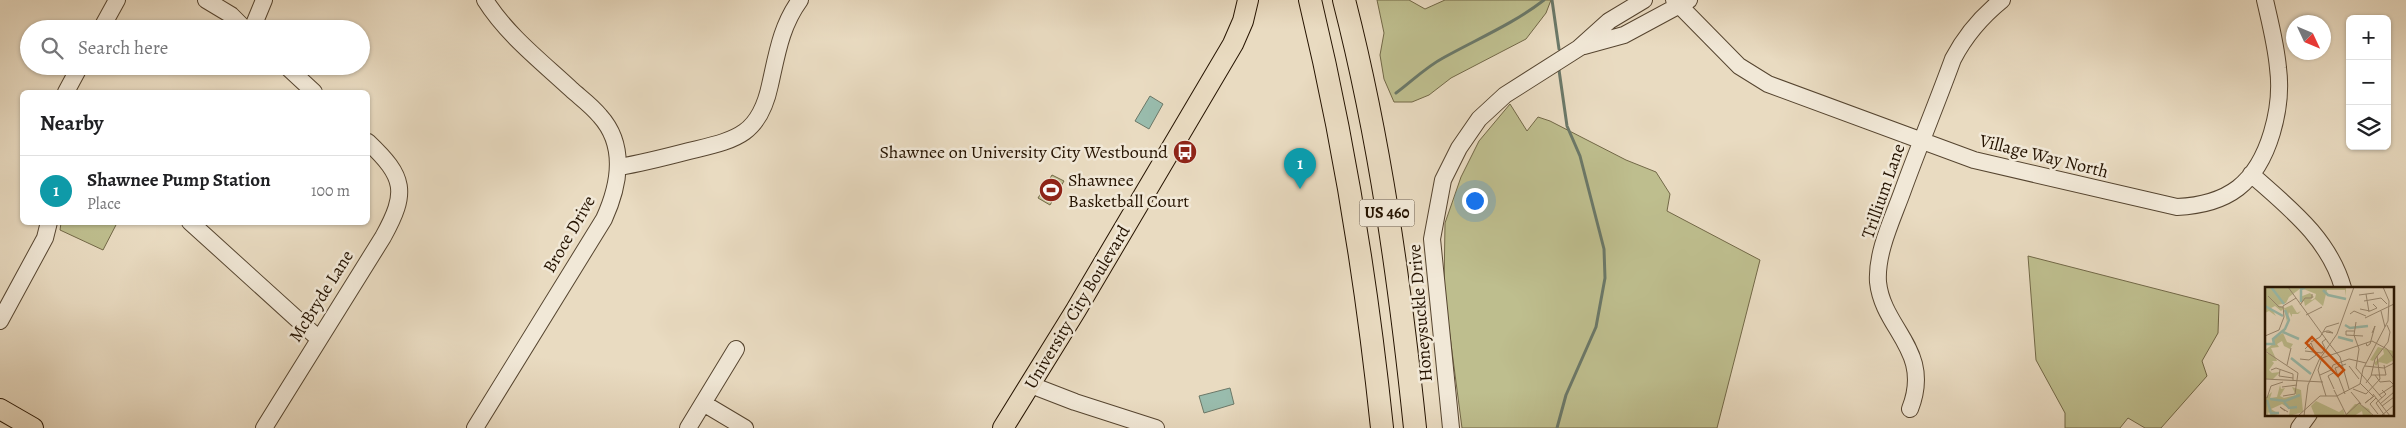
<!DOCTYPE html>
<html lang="en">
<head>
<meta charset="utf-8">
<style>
  :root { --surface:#fff; --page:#f2f2f2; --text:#202124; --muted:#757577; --line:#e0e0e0; --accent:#0f766e }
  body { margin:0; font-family:Alegreya,serif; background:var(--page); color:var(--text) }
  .controls { position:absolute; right:15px; top:15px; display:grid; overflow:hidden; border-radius:8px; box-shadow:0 1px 4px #0004 }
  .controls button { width:45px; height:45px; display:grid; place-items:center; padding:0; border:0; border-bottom:1px solid var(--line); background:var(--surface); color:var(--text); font:25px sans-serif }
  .compass { position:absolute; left:2286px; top:15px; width:45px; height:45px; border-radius:50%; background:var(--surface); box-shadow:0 1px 4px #0004; rotate:134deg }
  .you { position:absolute; left:1474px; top:200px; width:18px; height:18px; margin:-12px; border:4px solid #fff; border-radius:50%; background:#1a73e8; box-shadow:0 0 0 8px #1a73e833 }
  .badge { display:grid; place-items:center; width:32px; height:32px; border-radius:50%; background:var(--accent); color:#fff; font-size:16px; font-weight:700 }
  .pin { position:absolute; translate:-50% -41px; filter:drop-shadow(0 1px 2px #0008) }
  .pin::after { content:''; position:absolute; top:26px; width:18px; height:15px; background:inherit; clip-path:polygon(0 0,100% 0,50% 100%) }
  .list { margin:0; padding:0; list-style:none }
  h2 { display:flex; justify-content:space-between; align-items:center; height:65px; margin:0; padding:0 20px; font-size:21px }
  h2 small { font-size:16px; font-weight:400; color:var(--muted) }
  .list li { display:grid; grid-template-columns:32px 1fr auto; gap:15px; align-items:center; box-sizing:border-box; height:70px; padding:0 20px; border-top:1px solid var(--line) }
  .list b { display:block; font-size:19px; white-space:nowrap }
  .list p { margin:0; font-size:16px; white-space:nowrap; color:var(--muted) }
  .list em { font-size:16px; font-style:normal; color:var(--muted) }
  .icon { flex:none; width:28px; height:28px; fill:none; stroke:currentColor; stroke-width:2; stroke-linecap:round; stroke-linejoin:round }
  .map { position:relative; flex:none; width:2406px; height:428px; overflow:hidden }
  .search { position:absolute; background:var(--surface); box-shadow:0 1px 4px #0004; left:20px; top:20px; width:350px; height:55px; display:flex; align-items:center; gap:12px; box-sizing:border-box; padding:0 18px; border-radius:28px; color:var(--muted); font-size:19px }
  .panel { position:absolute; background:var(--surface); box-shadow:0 1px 4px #0004; left:20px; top:90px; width:350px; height:135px; border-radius:8px }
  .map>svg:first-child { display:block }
</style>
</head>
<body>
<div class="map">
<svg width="2406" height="428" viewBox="0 0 2406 428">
  <rect width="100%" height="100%" fill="#e9dbc1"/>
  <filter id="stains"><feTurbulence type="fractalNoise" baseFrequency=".004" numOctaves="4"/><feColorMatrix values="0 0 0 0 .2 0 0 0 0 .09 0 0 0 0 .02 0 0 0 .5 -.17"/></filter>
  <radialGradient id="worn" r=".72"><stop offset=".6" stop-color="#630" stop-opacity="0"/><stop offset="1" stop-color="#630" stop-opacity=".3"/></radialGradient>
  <path fill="#bebe8e" stroke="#726847" d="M1377,0H1409L1425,9L1445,0H1551L1546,13L1526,39L1451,78L1429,95L1412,102H1394L1384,79L1380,55L1384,33Z
    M1510,104L1527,131L1538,117L1550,121L1626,160L1656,172L1670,194L1667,211L1760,260L1717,428H1462L1444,290L1445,223L1461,177L1479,141Z
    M1052,175L1064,181L1050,205L1038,198Z
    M61,223V222L117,223L103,250L60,230Z
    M2028,256L2219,305L2218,333L2202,361L2207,376L2161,428H2145L2128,418L2120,428H2065V413L2036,360Z"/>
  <path fill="#99bcad" stroke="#6b7868" d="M1150,96L1163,104L1149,129L1135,121Z
    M1230,388L1234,404L1204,413L1199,396Z"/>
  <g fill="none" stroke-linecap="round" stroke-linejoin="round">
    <path stroke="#6b7868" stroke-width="3" d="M1552,0L1559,49
      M1396,93C1411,82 1426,67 1443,58C1477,39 1513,24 1544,0
      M1557,428L1566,395L1596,327L1605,278L1604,249L1580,156L1567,126L1559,70"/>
    <g stroke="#564530" stroke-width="18">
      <path id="minor" d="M206,0L231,15L245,29
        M1674,0L1739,66L1768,84L1974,160L2177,207C2198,206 2221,201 2238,188C2270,163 2283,106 2278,68C2276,45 2270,22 2265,0
        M101,29L117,0
        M252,29L264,0
        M1584,46L1624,35L1689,0
        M286,66L314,92
        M66,92L80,66
        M619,167C643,163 666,157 689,151C734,140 759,137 770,85C777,54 781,26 800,0
        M2251,174C2288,207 2329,238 2343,288
        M190,222L319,339
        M0,321L45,238L49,222
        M1031,385L1075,402L1156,428
        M703,403L745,428
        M1910,409C1933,350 1883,330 1878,282C1876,252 1893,218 1903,190C1919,146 1937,103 1953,59C1966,34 1981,17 2002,0
        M264,428L383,237C408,192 405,177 368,142
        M475,428L604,219C619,186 627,146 600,116C592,106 581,98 572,90C542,62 507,35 485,0
        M688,428L736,349
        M1451,428L1432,239L1443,180L1459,148L1479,119L1505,95L1579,48L1609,21L1644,0
        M2299,428L2309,414"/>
    </g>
    <g stroke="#251300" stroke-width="22">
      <path id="major" d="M0,409L33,428
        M1003,428L1076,310L1233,44L1243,21L1248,0"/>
    </g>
    <g stroke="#251300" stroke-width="24">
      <path id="highway" d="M1310,0C1344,141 1367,284 1382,428
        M1344,0C1380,140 1400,284 1415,428"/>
    </g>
    <use href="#minor" stroke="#f1e8d7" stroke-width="16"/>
    <use href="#major" stroke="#e9dbc1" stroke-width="20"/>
    <use href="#highway" stroke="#e9dbc1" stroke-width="22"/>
  </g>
  <defs>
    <g id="bus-disc" transform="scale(1.25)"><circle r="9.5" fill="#8f2418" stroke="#f1e8d7"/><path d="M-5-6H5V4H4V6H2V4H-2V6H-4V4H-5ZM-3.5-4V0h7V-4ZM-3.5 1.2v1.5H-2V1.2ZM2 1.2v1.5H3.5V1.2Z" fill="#fff"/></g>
    <g id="stadium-disc" transform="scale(1.25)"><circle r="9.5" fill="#8f2418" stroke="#f1e8d7"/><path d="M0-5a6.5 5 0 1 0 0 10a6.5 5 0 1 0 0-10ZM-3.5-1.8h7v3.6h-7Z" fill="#fff"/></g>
  </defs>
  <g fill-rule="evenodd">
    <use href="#bus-disc" x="1185" y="152"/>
    <use href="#stadium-disc" x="1051" y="190"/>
  </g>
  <g text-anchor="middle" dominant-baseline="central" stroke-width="5" stroke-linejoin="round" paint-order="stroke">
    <rect fill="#f1e8d7" stroke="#625340" stroke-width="1" x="1359.5" y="199.5" width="55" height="27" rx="4"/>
    <g font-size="16" font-weight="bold" fill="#251300">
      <text x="1387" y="213">US 460</text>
    </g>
    <g font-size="18" fill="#251300" stroke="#f1e8d7" text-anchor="end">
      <text x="1168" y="152">Shawnee on University City Westbound</text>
      <text x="1068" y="180" text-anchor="start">Shawnee<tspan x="1068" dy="21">Basketball Court</tspan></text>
    </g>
    <g font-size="18" fill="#251300" stroke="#f1e8d7">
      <text transform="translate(2044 156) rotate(14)">Village Way North</text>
      <text transform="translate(1883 191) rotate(-71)">Trillium Lane</text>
      <text transform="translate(569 234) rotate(-60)">Broce Drive</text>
      <text transform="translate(321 296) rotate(-58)">McBryde Lane</text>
      <text transform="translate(1077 307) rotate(-59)">University City Boulevard</text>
      <text transform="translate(1420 313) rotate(-95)">Honeysuckle Drive</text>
    </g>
  </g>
  <g transform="translate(2265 287)">
    <rect width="129" height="129" fill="#e9dbc1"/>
    <path d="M0,0H81V9L80,3H62L58,19L50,12L40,19L39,14L36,16L35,10L45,6L49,10L45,12L47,13L50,11L51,7L36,1L24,10L21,16L13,18L20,21L27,18L32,26L36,24L33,27H27V30L24,25L22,35L19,21L16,24L10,19L6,21L11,29L4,24L0,26ZM18,46L22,55L28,57L25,62L19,59L17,54L12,57L14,60L6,61L12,74H7L9,76L4,83L7,86L15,85L8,92H0V66L5,67L0,63L8,57V51ZM113,60L129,64V73L122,77L114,75L111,79L109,76L119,67L118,62L108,74L105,73ZM15,98L16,102L20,101L15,109L19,111L31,108L27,100L36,103L38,125L24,129L25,122L17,117L6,122L14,127L6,129L4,125L2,129L0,111L7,105L5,111L12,110ZM51,114L74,125L78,122L80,128L90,117H94L104,122L107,129H98L97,124L89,129H50L46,119Z" fill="#bebe8e"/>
    <path fill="none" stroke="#99bcad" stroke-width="2.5" d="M6,0L19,17M58,3L63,8L81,12M36,15V2L40,1M0,19L18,29M80,38L85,41L103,39M18,45L34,52M73,50L88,54M0,57H9L8,52L20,42L24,33L20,23M26,71L46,87M5,112L20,114L35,108M2,113L6,126H14M19,115L24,121L32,120"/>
    <path fill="none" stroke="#9b8b74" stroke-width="1" d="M23,0L63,55M101,7L104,25M94,8L109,6M3,9L14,20H18M99,14L116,11L122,17M35,18L40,11H47V7M95,22L105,24L112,21L108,17M116,24L120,40M85,27L89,24L101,29M41,28L57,20M100,31L129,17M91,35L89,48L94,62L91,81L117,111M89,44H81V48L98,49M58,45L62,44H64L68,46L61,45M0,49L14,43L19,30L18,19L31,11M62,54L75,70L84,102M46,55L55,50L61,40L74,36M101,56L102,59L105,57L110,39L107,46M0,64L33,86L30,107L18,109M40,64L57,66L60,61L57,55L61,52M35,72L44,73L51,68L46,56L40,62M22,78L26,61M84,79L94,92M100,79L119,81L129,76M6,83L11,81L28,87V93M15,83L14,89L28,91M55,88L66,83L68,78L84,72L101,76M106,88H121L119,78M110,88L115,95L125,94L129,98M0,92L58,95M95,96L109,110M101,96L106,89L110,72L123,55L125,45L122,38M17,100L32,98M69,102L63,89L70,85M88,102L101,107L115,92L112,69M69,103L82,129M117,103L121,107L111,116L120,129M86,105L96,117M80,107L70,81L81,77M108,107L125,129M114,108L129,98M61,109L53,83L57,71L107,54L122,62L129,72M2,111L6,99L18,95M111,111L105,117L113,127M94,116L109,129M100,116L109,109L100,116M115,117L129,105M117,119L129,110M20,124L15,120L23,125M82,127L95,115M33,129L55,109H72L95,97L98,82L123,34L124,14L118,0M39,129L43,98L54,73L72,47L89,0M116,129L129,118"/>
    <path fill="#d4520b" fill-opacity="0.15" stroke="#d4520b" stroke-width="2.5" d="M47,50L79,83L73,89L41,56Z"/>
    <rect width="129" height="129" fill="none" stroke="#251300" stroke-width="2.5"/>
  </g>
  <rect width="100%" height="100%" filter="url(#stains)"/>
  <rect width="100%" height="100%" fill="url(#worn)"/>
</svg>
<div class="controls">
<button>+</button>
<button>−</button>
<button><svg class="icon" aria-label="layers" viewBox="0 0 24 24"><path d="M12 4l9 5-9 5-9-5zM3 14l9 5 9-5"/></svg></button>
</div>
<svg class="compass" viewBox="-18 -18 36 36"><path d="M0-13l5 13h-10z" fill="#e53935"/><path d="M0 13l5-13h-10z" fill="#757577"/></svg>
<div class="you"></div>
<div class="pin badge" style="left:1300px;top:189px;background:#0f9aa8">1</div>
<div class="search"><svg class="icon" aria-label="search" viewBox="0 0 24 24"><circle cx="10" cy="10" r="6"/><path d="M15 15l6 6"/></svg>Search here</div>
<section class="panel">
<h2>Nearby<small></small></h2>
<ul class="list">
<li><span class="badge" style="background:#0f9aa8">1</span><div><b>Shawnee Pump Station</b><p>Place</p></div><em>100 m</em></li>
</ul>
</section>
</div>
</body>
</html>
